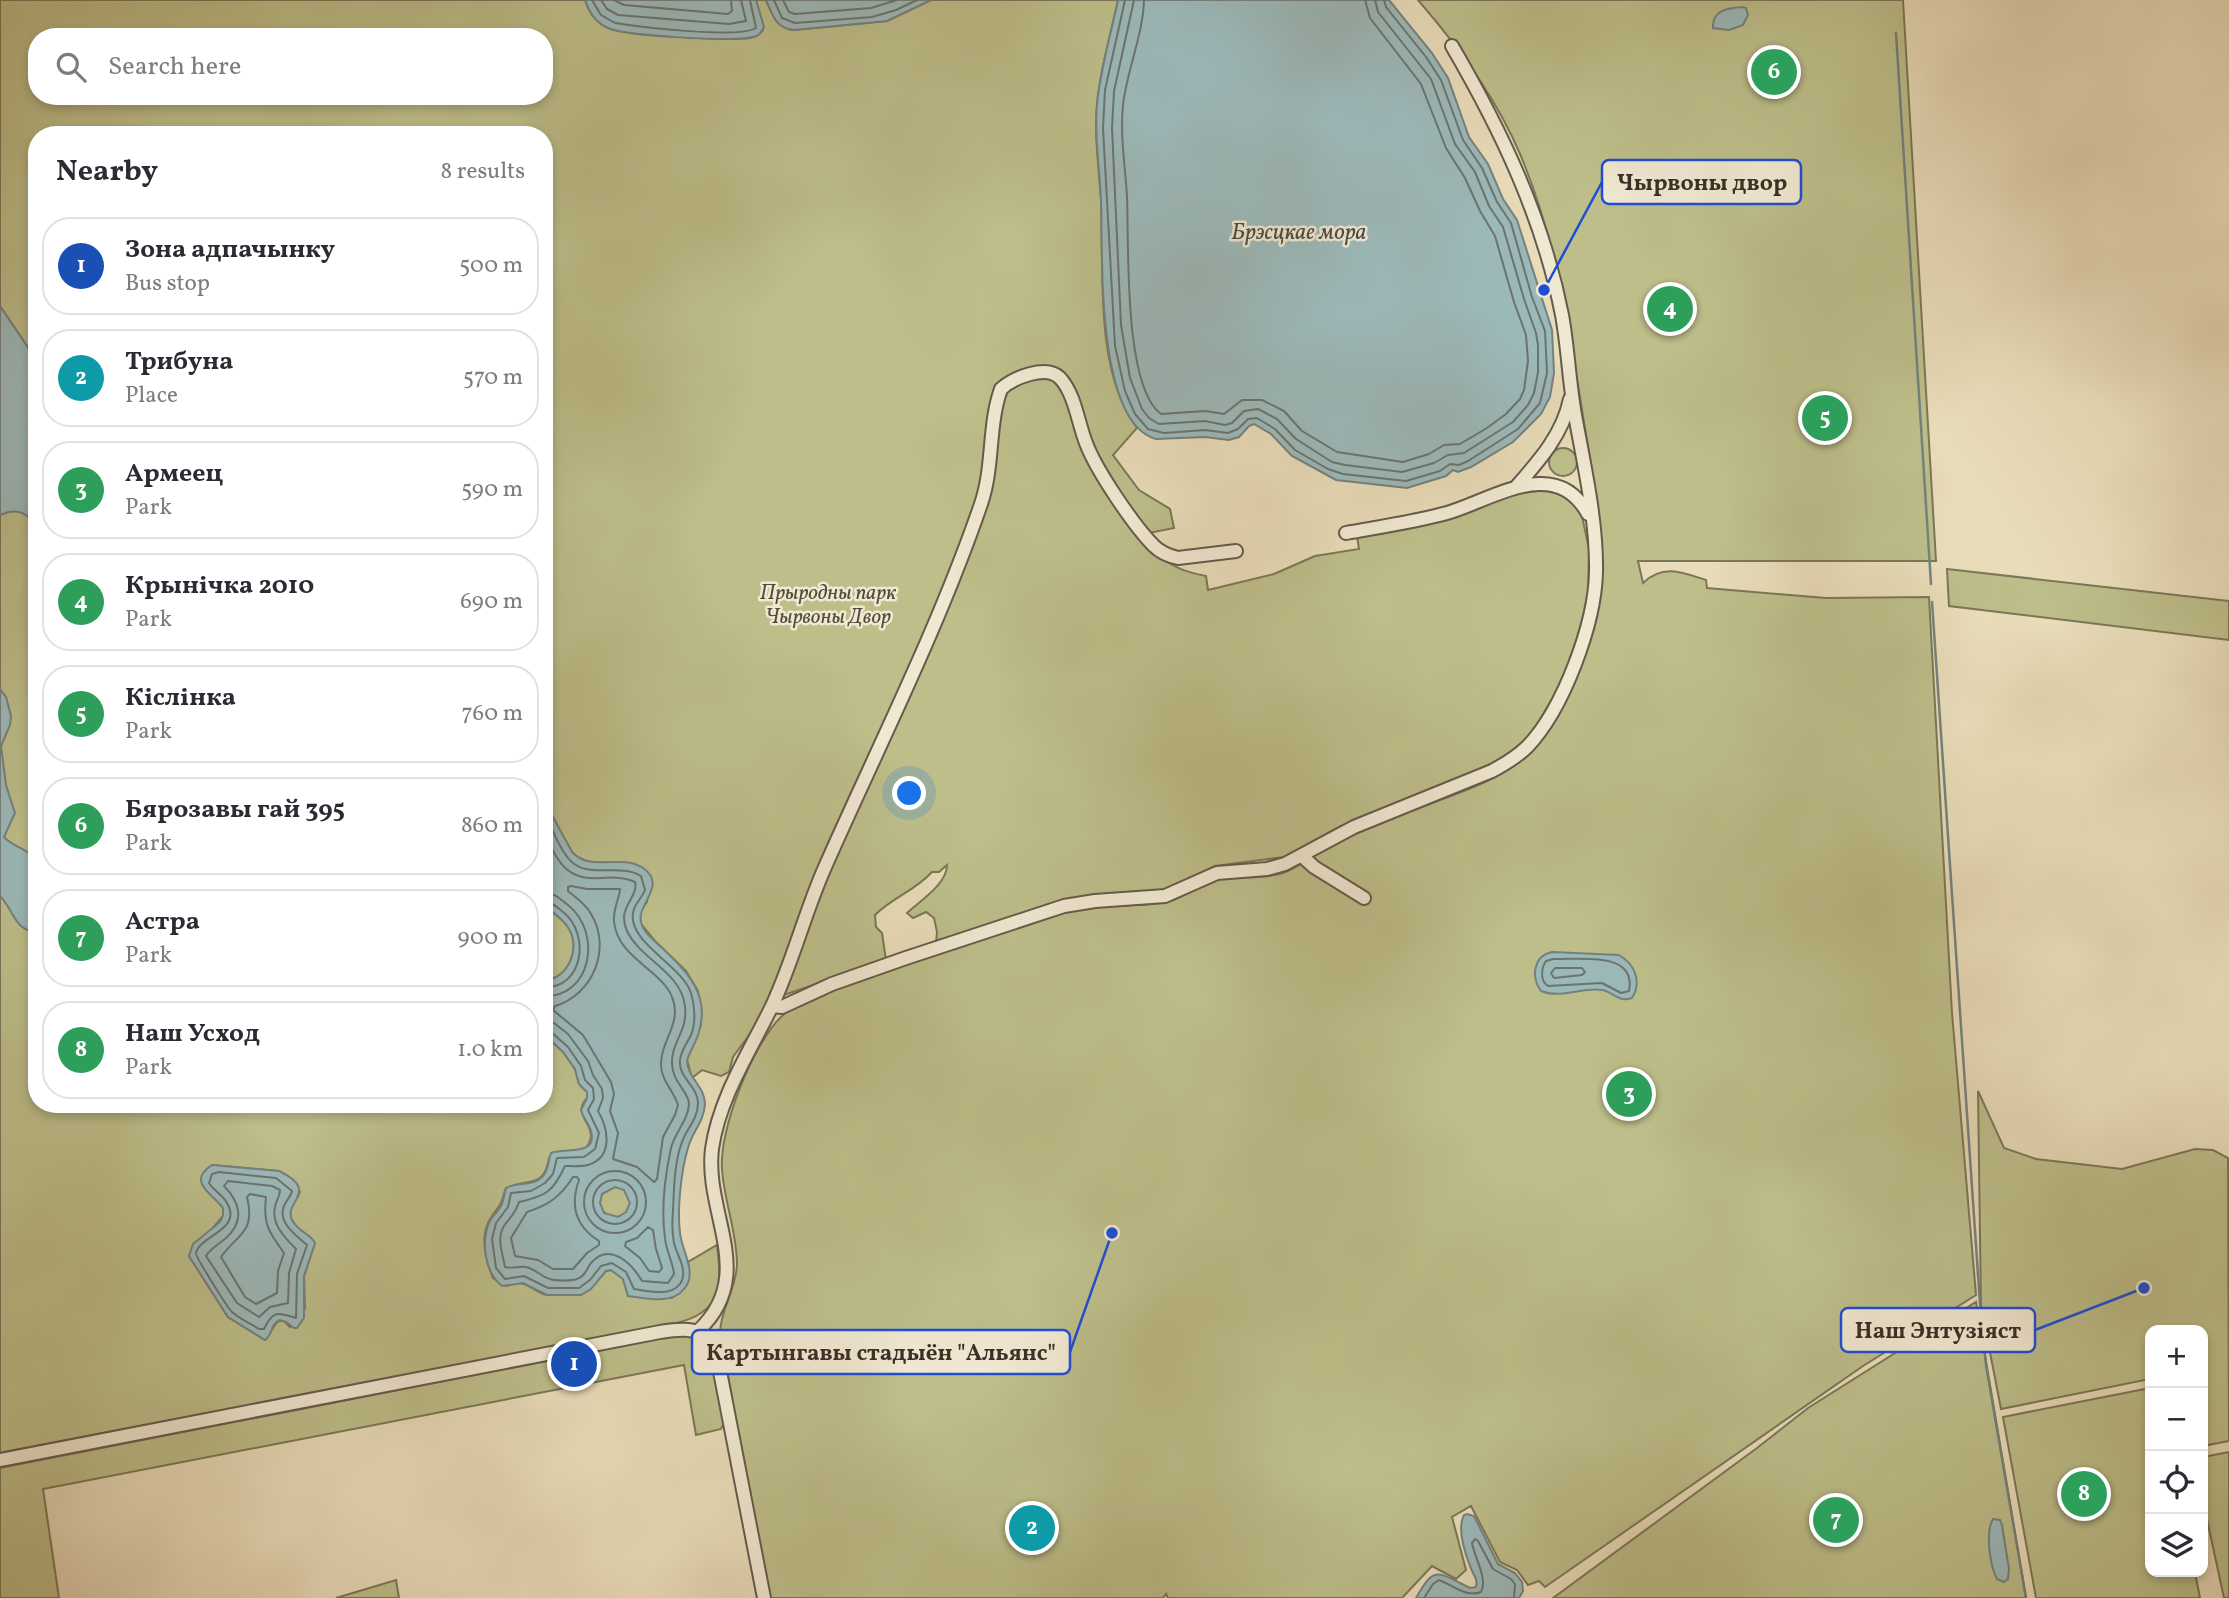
<!DOCTYPE html>
<html lang="en">
<head>
<meta charset="utf-8">
<style>
  :root { --surface:#fff; --page:#f2f2f3; --text:#2b2b33; --muted:#7c7c81; --line:#e1e1e2; --accent:#8f2418 }
  body { margin:0; font-family:Vollkorn,serif; background:var(--page); color:var(--text) }
  .controls { position:absolute; right:21px; bottom:21px; display:grid; overflow:hidden; border-radius:14px; box-shadow:0 4px 10px #0003 }
  .controls button { width:63px; height:63px; display:grid; place-items:center; padding:0; border:0; border-bottom:2px solid var(--line); background:var(--surface); color:var(--text); font:35px sans-serif }
  .you { position:absolute; left:910px; top:794px; width:24px; height:24px; margin:-18px; border:5px solid #fff; border-radius:50%; background:#1a73e8; box-shadow:0 0 0 10px #1a73e833 }
  .badge { display:grid; place-items:center; width:46px; height:46px; border-radius:50%; background:var(--accent); color:#fff; font-size:23px; font-weight:700 }
  .pin { position:absolute; translate:-50% -50%; border:4px solid #fff; box-shadow:0 2px 7px #0006 }
  .list { margin:0; padding:0; list-style:none }
  h2 { display:flex; justify-content:space-between; align-items:center; height:91px; margin:0; padding:0 28px; font-size:30px }
  h2 small { font-size:23px; font-weight:400; color:var(--muted) }
  .list li { display:grid; grid-template-columns:46px 1fr auto; gap:21px; align-items:center; box-sizing:border-box; height:98px; margin:0 14px 14px; padding:0 14px; border:2px solid var(--line); border-radius:28px }
  .list b { display:block; font-size:26px; white-space:nowrap }
  .list p { margin:0; font-size:23px; white-space:nowrap; color:var(--muted) }
  .list em { font-size:23px; font-style:normal; color:var(--muted) }
  .icon { flex:none; width:38px; height:38px; fill:none; stroke:currentColor; stroke-width:2; stroke-linecap:round; stroke-linejoin:round }
  .map { position:relative; flex:none; width:2229px; height:1598px; overflow:hidden }
  .search { position:absolute; background:var(--surface); box-shadow:0 4px 10px #0003; left:28px; top:28px; width:525px; height:77px; display:flex; align-items:center; gap:18px; box-sizing:border-box; padding:0 24px; border-radius:28px; color:var(--muted); font-size:26px }
  .panel { position:absolute; background:var(--surface); box-shadow:0 4px 10px #0003; left:28px; top:126px; width:525px; height:987px; border-radius:28px }
  .map>svg:first-child { display:block }
</style>
</head>
<body>
<div class="map">
<svg width="2229" height="1598" viewBox="0 0 2229 1598">
  <rect width="100%" height="100%" fill="#e9dcb9"/>
  <filter id="stains"><feTurbulence type="fractalNoise" baseFrequency=".00286" numOctaves="4"/><feColorMatrix values="0 0 0 0 .2 0 0 0 0 .09 0 0 0 0 .02 0 0 0 .5 -.17"/></filter>
  <radialGradient id="worn" r=".72"><stop offset=".6" stop-color="#630" stop-opacity="0"/><stop offset="1" stop-color="#630" stop-opacity=".3"/></radialGradient>
  <path fill="#bdbe8a" stroke="#7b7758" stroke-width="2" fill-rule="evenodd" d="M0,0H585C589,12 596,23 609,28C623,35 739,42 754,37C759,35 759,34 763,30L756,0H766C773,15 776,28 794,30L887,21L931,0H1118C1111,34 1100,69 1097,104C1094,136 1099,168 1101,200C1104,270 1094,371 1137,428L1113,455L1139,490L1170,509L1174,528L1149,533C1162,563 1174,570 1206,576L1208,590L1274,574L1315,556L1359,549L1357,536L1455,516L1519,491L1558,487L1581,511L1589,549L1588,598L1574,651L1562,682L1535,728L1526,739L1507,755L1479,770L1341,826L1284,857L1215,866L1164,890L1098,895L936,943L937,932L934,918L926,912L913,918L907,913C921,900 947,884 947,865L939,872H932C916,890 892,898 875,915L876,927L882,933L886,960L769,1000L755,1027L733,1057L729,1072L721,1076L702,1070L692,1078L687,1060L701,1025L698,991L686,971L655,941L641,924L640,912L647,902L649,875C629,849 592,875 572,852L544,801V135H37V361L0,306ZM37,37H544V96H37Z
    M1418,0H1903L1936,561H1638L1643,583C1663,564 1682,572 1706,580L1707,588L1826,598L1929,597L1952,1013L1976,1295L1863,1366L1545,1587L1539,1581L1528,1585L1517,1570L1500,1562L1471,1506L1452,1517L1466,1570L1456,1579L1432,1566L1402,1598H1168L1166,1594L1163,1598H768L720,1331C722,1307 736,1288 737,1265C737,1232 724,1201 722,1169C719,1129 753,1044 781,1017C808,991 896,966 934,954C980,939 1027,921 1074,909C1105,902 1139,909 1171,901C1186,896 1199,884 1215,880C1237,875 1260,880 1283,873C1299,867 1310,857 1325,849C1351,835 1377,823 1405,813C1435,801 1499,782 1520,760C1535,745 1546,711 1556,691C1569,666 1587,640 1596,613C1612,569 1593,476 1585,429C1570,336 1557,241 1520,154C1496,97 1458,46 1418,0Z
    M1549 462a14 14 0 1 1 28 0a14 14 0 1 1-28 0Z
    M14,510L29,515L37,532V1104H544V1034L563,1052L575,1069L579,1084L587,1092V1098C569,1117 603,1126 586,1148L549,1158C544,1192 523,1176 505,1190C501,1208 497,1207 489,1221C480,1238 486,1261 493,1278L506,1286C527,1280 524,1285 541,1293C547,1296 552,1295 558,1295C582,1295 591,1289 606,1271L611,1270L623,1279L628,1296L672,1298C681,1293 691,1272 688,1262L717,1245C722,1285 722,1313 676,1323L0,1453V515ZM212,1165L279,1171L288,1176L300,1192C298,1199 294,1202 291,1207C285,1221 307,1237 314,1246L304,1276L305,1309L290,1327L283,1320L277,1322L265,1340L228,1317L189,1256L223,1216V1208C213,1194 187,1182 212,1165Z
    M1947,569L2229,601V640L1949,606Z
    M544,906C553,913 564,919 569,929C581,948 568,980 544,980Z
    M1978,1091L2004,1148L2036,1159L2122,1169L2195,1149L2213,1150L2228,1158L2229,1441L2203,1446V1330H2150V1379L2001,1409L1981,1306Z
    M600 1202a15 15 0 1 1 30 0a15 15 0 1 1-30 0Z
    M1976,1302L2026,1598H1553L1757,1448L1808,1408Z
    M678,1335C682,1335 690,1334 694,1336C715,1343 720,1402 725,1422L721,1429L696,1435L684,1365L43,1489L59,1598H0V1468L551,1360L564,1367L584,1364L597,1351Z
    M2150,1388V1572H2195L2200,1598H2036L2003,1417Z
    M2229,1452V1598H2224L2203,1501V1457Z
    M396,1580L399,1598H336Z"/>
  <path fill="#9cb9ba" stroke="#74827f" stroke-width="2" fill-rule="evenodd" d="M585,0H756L764,27C761,32 760,36 753,37C735,42 624,36 608,28C596,23 589,12 585,0Z
    M766,0H931L887,21L794,30C775,28 773,15 766,0Z
    M1118,0H1389L1432,53L1448,78L1469,137L1488,164L1503,199L1517,220L1552,330L1554,373L1550,397L1541,414L1513,442L1471,467L1458,472L1453,470L1446,476L1407,488L1336,480L1292,456L1271,434L1254,424L1249,426L1239,437L1229,440L1205,437L1156,439C1095,422 1103,253 1101,201C1100,169 1094,137 1097,105C1100,70 1111,34 1118,0Z
    M1742,7L1746,8L1748,15L1743,25L1729,30L1713,28C1712,10 1728,8 1742,7Z
    M0,306L37,361V532C31,513 18,507 0,515Z
    M0,689L6,697L11,716L10,725L1,746L6,785L15,813L4,837C13,847 28,849 37,860V932C14,931 14,910 0,896Z
    M544,801L572,852C591,873 620,853 643,868C668,885 636,905 641,922C643,932 653,940 661,947C687,972 712,995 698,1035C695,1044 690,1051 687,1060C687,1078 705,1086 705,1104C704,1122 692,1132 688,1148C681,1171 677,1210 680,1233C682,1252 698,1273 684,1289C672,1305 646,1298 628,1296L623,1279L611,1270L606,1271L591,1289L581,1295H547L523,1283L502,1286C485,1273 481,1242 489,1223C492,1215 499,1212 502,1204C504,1199 504,1194 506,1188C519,1181 533,1188 544,1175C549,1168 548,1160 551,1153C565,1147 598,1157 591,1131C589,1123 583,1118 581,1110L587,1098V1092L579,1084L575,1069L563,1052L544,1034V980C568,980 581,948 569,929C564,919 553,913 544,906ZM615,1187L624,1190L630,1203L626,1212L618,1217L604,1213L600,1203L602,1194Z
    M1552,952L1619,955C1635,964 1642,982 1632,998C1618,1003 1614,992 1602,990C1582,987 1560,999 1541,991C1531,977 1533,956 1552,952Z
    M212,1165L279,1171C321,1191 283,1202 292,1220C298,1232 311,1234 315,1243L304,1276V1318L297,1328H294L286,1322L280,1320C270,1324 273,1335 265,1340L228,1317L189,1256L193,1244L220,1222L223,1215V1208C213,1194 186,1182 212,1165Z
    M1467,1514L1474,1516L1498,1564L1515,1573L1522,1582L1523,1591L1519,1598H1416C1431,1573 1433,1568 1460,1583C1467,1586 1468,1589 1476,1587C1478,1578 1473,1575 1470,1566C1465,1553 1457,1528 1464,1515Z
    M1993,1519L2000,1520L2002,1525L2009,1569L2008,1579L2004,1582L1997,1579C1990,1566 1985,1532 1993,1519Z"/>
  <g fill="none" stroke-linecap="round" stroke-linejoin="round">
    <path stroke="#6a7470" stroke-width="2" d="M592,0L601,15L615,23C641,27 738,39 756,28L750,0
      M601,0L607,9L618,15L729,24L746,21L741,0
      M614,0L624,5L728,14L732,11L731,0
      M774,0L782,18L795,23L872,17L896,10L917,0
      M783,0L789,12L795,14L871,8L897,0
      M1125,0L1105,90L1103,128L1115,346L1125,391L1135,414L1148,429L1164,433L1205,430L1228,433L1238,429L1248,419L1257,418L1275,429L1295,450L1328,469L1343,474L1406,481L1440,471L1450,464L1459,465L1468,461L1518,429L1540,403L1547,373L1545,331L1532,297L1511,223L1497,202L1482,168L1463,140L1441,80L1426,57L1386,7L1384,0
      M1134,0L1114,91L1112,128L1121,325L1130,378L1142,409L1149,418L1159,424L1205,421L1225,425L1232,423L1244,411L1258,409L1277,419L1296,439L1332,462L1345,465L1402,472L1434,463L1448,455L1464,453L1513,422L1528,405L1534,393L1538,372V345L1536,333L1524,299L1503,227L1489,206L1475,172L1455,144L1431,79L1378,12L1375,0
      M1144,0C1143,35 1127,70 1123,105C1120,135 1125,165 1127,196C1129,242 1123,386 1161,414L1205,411L1224,414L1242,400H1262L1284,411L1302,431L1337,452L1403,462L1429,454L1444,445L1460,444L1487,428L1506,414L1520,399L1524,390L1528,361L1526,335L1514,302L1495,236L1480,211L1465,178L1446,148L1421,84L1370,18L1365,0
      M544,814C553,828 557,845 568,858C586,881 618,862 641,876L645,890C642,898 634,904 633,913C628,943 682,965 691,993C695,1006 696,1023 691,1035C687,1043 681,1051 680,1060C678,1078 698,1086 698,1103C698,1119 687,1128 682,1142C674,1163 674,1190 673,1211C672,1222 672,1233 674,1243C677,1256 689,1271 680,1284C670,1297 648,1291 634,1289L626,1272L612,1263L601,1266L590,1280L579,1288H548L524,1276L505,1279L496,1268L492,1239L496,1223L508,1207L511,1193L531,1191L545,1183L553,1174L557,1158L584,1157L595,1149L599,1133L588,1110L594,1099L593,1088L585,1080L581,1066L568,1047L551,1032L544,1030
      M544,833C558,861 565,881 601,878C613,877 624,877 635,882C639,898 616,907 627,931C641,960 681,972 685,1006C688,1031 672,1041 672,1061C671,1082 689,1091 689,1104C688,1121 675,1132 671,1148C665,1176 661,1210 665,1238C666,1251 673,1262 674,1274L668,1283L642,1281C632,1264 610,1241 591,1263C587,1268 585,1277 577,1279C571,1281 556,1281 550,1279C541,1277 536,1269 526,1267C519,1266 512,1269 505,1267C503,1254 496,1239 504,1226C510,1217 516,1213 519,1202C546,1196 553,1192 565,1166C572,1166 581,1167 588,1165C614,1157 608,1128 598,1111L603,1098L602,1089L593,1075L588,1061L568,1034L554,1023L544,1021
      M571,886L587,889H620C619,900 613,909 614,921C617,958 661,969 672,997C683,1023 660,1041 661,1066C662,1082 674,1091 678,1105L675,1115L663,1137L657,1179L654,1182L637,1167L613,1159L618,1133L610,1111L614,1094L611,1082L583,1035L553,1010L555,1006C593,995 612,948 591,914C586,904 576,898 568,891V887Z
      M544,892C555,893 560,899 568,905C603,933 591,998 544,996
      M544,901C552,902 557,907 563,912C591,934 583,989 544,987
      M1553,959C1578,960 1637,950 1629,991L1621,993L1602,983L1548,986C1540,981 1541,968 1546,961Z
      M1555,968H1582L1585,972L1582,975L1554,978L1551,973Z
      M584 1202a31 31 0 1 1 62 0a31 31 0 1 1-62 0Z
      M219,1172L276,1178L292,1191C291,1197 286,1200 284,1206C277,1223 297,1236 307,1245L297,1274L296,1318C279,1313 273,1309 264,1329H259C251,1324 240,1319 232,1312C227,1307 195,1256 196,1253C200,1235 243,1230 227,1203C223,1195 214,1191 209,1183L212,1174Z
      M573,1177H577L579,1180C570,1205 575,1226 599,1241V1245L587,1253L573,1269H553L538,1260L515,1256L511,1238L527,1212C549,1205 561,1196 573,1177Z
      M593 1202a22 22 0 1 1 44 0a22 22 0 1 1-44 0Z
      M228,1181L272,1186L280,1190C280,1197 276,1200 275,1207C271,1224 285,1238 296,1249L289,1273L288,1303L270,1307L259,1317L237,1303L206,1256C210,1249 219,1244 226,1238C245,1221 240,1202 224,1186Z
      M250,1194L266,1197C263,1224 268,1231 284,1253L278,1271L277,1293L256,1304L245,1297L221,1257C237,1234 256,1233 247,1197Z
      M648,1227L653,1230L656,1249L662,1268L659,1272L649,1271L640,1258L625,1246L626,1242L637,1238Z
      M1424,1598L1433,1584L1439,1580C1453,1585 1466,1598 1481,1592C1488,1579 1475,1559 1472,1543L1475,1539L1478,1541L1493,1569L1511,1579L1515,1584L1514,1598"/>
    <path stroke="#74827f" stroke-width="2.5" d="M1896,33L1931,584
      M1932,602L1980,1304L1986,1365L2026,1598"/>
    <g stroke="#655b4c" stroke-width="16">
      <path id="minor" d="M1516,487C1539,461 1563,434 1570,399
        M1346,533C1379,527 1414,522 1447,513C1492,500 1556,454 1588,514
        M1302,856L1314,867L1364,898
        M772,1006C793,961 805,912 825,867C878,747 938,629 981,504C994,466 988,425 1001,389C1013,378 1046,364 1060,378C1075,394 1078,423 1086,443C1096,470 1134,526 1154,546C1161,553 1169,556 1178,558L1236,551
        M698,1331C758,1275 704,1214 712,1149C719,1098 750,1051 772,1006L782,1007L832,984L906,958L1064,906L1095,901L1165,896L1217,873L1267,869L1285,864L1354,827L1492,771C1505,764 1517,757 1527,747C1563,710 1595,624 1596,572C1597,521 1584,465 1575,415C1569,381 1568,348 1562,315C1543,218 1501,130 1452,46
        M0,1460L660,1332C685,1328 703,1326 716,1351L764,1598"/>
    </g>
    <use href="#minor" stroke="#f1e8d2" stroke-width="12"/>
  </g>
  <g text-anchor="middle" dominant-baseline="central" stroke-width="5" stroke-linejoin="round" paint-order="stroke">
    <g font-size="21" font-style="italic" fill="#534c3b" stroke="#f1e8d2">
      <text x="828" y="593">Прыродны парк<tspan x="828" dy="24">Чырвоны Двор</tspan></text>
    </g>
    <g font-size="23" font-style="italic" fill="#4d4b44" stroke="#f1e8d2">
      <text x="1299" y="233">Брэсцкае мора</text>
    </g>
  </g>
  <path fill="none" stroke="#1d4ed8" stroke-width="2.5" d="M1544 290L1602 182M2144 1288L2035 1330M1112 1233L1070 1352"/>
  <g fill="#1d4ed8" stroke="#f1e8d2" stroke-width="2.5">
    <circle cx="1544" cy="290" r="7"/>
    <circle cx="2144" cy="1288" r="7"/>
    <circle cx="1112" cy="1233" r="7"/>
  </g>
  <g fill="#f1e8d2" stroke="#1d4ed8" stroke-width="2.5">
    <rect x="1602" y="160" width="199" height="44" rx="7"/>
    <rect x="1841" y="1308" width="194" height="44" rx="7"/>
    <rect x="692" y="1330" width="378" height="44" rx="7"/>
  </g>
  <g font-size="23" text-anchor="middle" font-weight="bold" fill="#393027">
    <text x="1702" y="190">Чырвоны двор</text>
    <text x="1938" y="1338">Наш Энтузіяст</text>
    <text x="881" y="1360">Картынгавы стадыён "Альянс"</text>
  </g>
  <rect width="100%" height="100%" filter="url(#stains)"/>
  <rect width="100%" height="100%" fill="url(#worn)"/>
</svg>
<div class="controls">
<button>+</button>
<button>−</button>
<button><svg class="icon" aria-label="locate" viewBox="0 0 24 24"><circle cx="12" cy="12" r="6"/><path d="M12 2v4M12 18v4M2 12h4M18 12h4"/></svg></button>
<button><svg class="icon" aria-label="layers" viewBox="0 0 24 24"><path d="M12 4l9 5-9 5-9-5zM3 14l9 5 9-5"/></svg></button>
</div>
<div class="you"></div>
<div class="pin badge" style="left:574px;top:1364px;background:#1a4fb4">1</div>
<div class="pin badge" style="left:1032px;top:1528px;background:#0f9aa8">2</div>
<div class="pin badge" style="left:1629px;top:1094px;background:#2e9e5b">3</div>
<div class="pin badge" style="left:1670px;top:309px;background:#2e9e5b">4</div>
<div class="pin badge" style="left:1825px;top:418px;background:#2e9e5b">5</div>
<div class="pin badge" style="left:1774px;top:72px;background:#2e9e5b">6</div>
<div class="pin badge" style="left:1836px;top:1520px;background:#2e9e5b">7</div>
<div class="pin badge" style="left:2084px;top:1494px;background:#2e9e5b">8</div>
<div class="search"><svg class="icon" aria-label="search" viewBox="0 0 24 24"><circle cx="10" cy="10" r="6"/><path d="M15 15l6 6"/></svg>Search here</div>
<section class="panel">
<h2>Nearby<small>8 results</small></h2>
<ul class="list">
<li><span class="badge" style="background:#1a4fb4">1</span><div><b>Зона адпачынку</b><p>Bus stop</p></div><em>500 m</em></li>
<li><span class="badge" style="background:#0f9aa8">2</span><div><b>Трибуна</b><p>Place</p></div><em>570 m</em></li>
<li><span class="badge" style="background:#2e9e5b">3</span><div><b>Армеец</b><p>Park</p></div><em>590 m</em></li>
<li><span class="badge" style="background:#2e9e5b">4</span><div><b>Крынічка 2010</b><p>Park</p></div><em>690 m</em></li>
<li><span class="badge" style="background:#2e9e5b">5</span><div><b>Кіслінка</b><p>Park</p></div><em>760 m</em></li>
<li><span class="badge" style="background:#2e9e5b">6</span><div><b>Бярозавы гай 395</b><p>Park</p></div><em>860 m</em></li>
<li><span class="badge" style="background:#2e9e5b">7</span><div><b>Астра</b><p>Park</p></div><em>900 m</em></li>
<li><span class="badge" style="background:#2e9e5b">8</span><div><b>Наш Усход</b><p>Park</p></div><em>1.0 km</em></li>
</ul>
</section>
</div>
</body>
</html>
